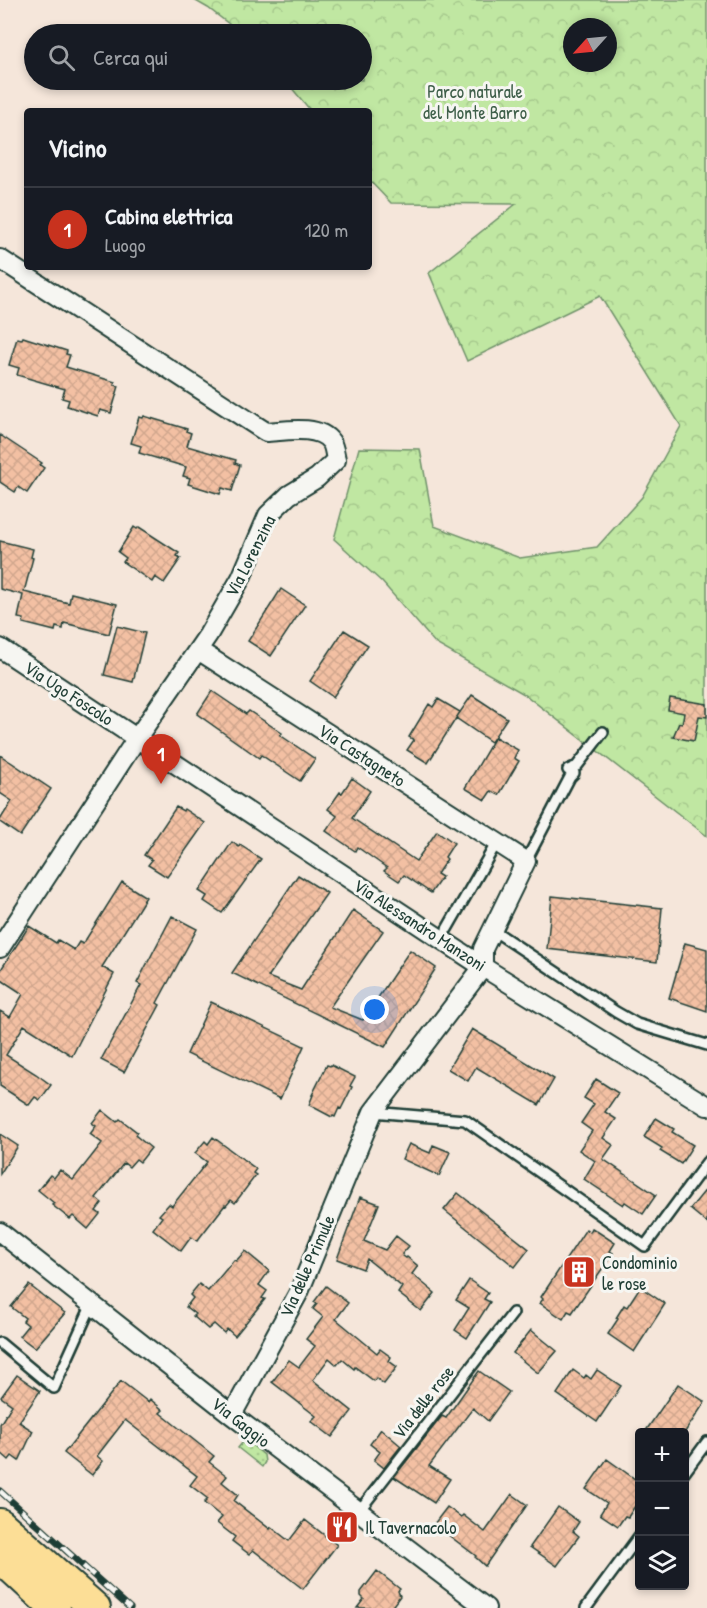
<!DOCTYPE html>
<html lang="it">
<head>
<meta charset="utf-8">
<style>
  :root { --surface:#171b24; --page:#242831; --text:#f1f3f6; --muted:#9ea1a6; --line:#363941; --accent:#c8321e }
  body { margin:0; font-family:"Patrick Hand",sans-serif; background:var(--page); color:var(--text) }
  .controls { position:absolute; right:18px; bottom:18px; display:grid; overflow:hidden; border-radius:6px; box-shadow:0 3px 9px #0003 }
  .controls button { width:54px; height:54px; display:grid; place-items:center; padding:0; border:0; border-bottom:2px solid var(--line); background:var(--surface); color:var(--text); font:30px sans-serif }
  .compass { position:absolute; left:563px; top:18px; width:54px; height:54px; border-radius:50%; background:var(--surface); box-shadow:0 3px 9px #0003; rotate:243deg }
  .you { position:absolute; left:375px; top:1010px; width:21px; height:21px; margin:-15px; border:4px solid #fff; border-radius:50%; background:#1a73e8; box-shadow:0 0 0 9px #1a73e833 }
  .badge { display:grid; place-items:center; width:39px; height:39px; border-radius:50%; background:var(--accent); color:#fff; font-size:20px; font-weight:700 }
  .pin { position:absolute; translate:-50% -50px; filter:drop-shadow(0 2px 3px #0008) }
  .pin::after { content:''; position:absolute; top:32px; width:21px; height:18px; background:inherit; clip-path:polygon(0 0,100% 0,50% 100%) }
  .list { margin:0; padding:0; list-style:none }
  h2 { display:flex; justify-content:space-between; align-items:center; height:78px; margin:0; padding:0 24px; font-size:26px }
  h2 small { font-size:20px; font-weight:400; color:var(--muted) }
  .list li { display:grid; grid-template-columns:39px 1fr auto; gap:18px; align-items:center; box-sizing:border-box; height:84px; padding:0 24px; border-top:2px solid var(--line) }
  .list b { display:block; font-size:22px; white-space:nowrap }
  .list p { margin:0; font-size:20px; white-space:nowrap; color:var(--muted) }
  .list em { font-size:20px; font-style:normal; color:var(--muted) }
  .icon { flex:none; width:33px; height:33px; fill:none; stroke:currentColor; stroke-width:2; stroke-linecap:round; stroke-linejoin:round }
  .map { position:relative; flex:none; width:707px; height:1608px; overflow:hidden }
  .search { position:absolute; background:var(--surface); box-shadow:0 3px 9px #0003; left:24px; top:24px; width:348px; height:66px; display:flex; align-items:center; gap:15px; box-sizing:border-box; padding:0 21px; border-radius:33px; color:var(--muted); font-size:22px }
  .panel { position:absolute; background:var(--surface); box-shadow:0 3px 9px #0003; left:24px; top:108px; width:348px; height:162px; border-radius:6px }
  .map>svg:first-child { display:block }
</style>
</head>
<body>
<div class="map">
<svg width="707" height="1608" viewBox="0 0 707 1608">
  <defs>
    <pattern id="grass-dots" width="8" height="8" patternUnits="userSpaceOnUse" patternTransform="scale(1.5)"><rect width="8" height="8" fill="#c0e7a2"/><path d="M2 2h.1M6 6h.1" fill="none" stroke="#a5c78c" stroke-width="1.8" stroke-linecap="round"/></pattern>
    <pattern id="forest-crowns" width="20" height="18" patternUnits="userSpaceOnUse" patternTransform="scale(1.5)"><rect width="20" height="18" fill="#c0e7a2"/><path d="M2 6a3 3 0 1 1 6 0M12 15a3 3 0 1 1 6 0" fill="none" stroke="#a5c78c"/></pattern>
    <pattern id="building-cross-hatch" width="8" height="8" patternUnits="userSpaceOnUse" patternTransform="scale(1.5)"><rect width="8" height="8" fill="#f3c0a3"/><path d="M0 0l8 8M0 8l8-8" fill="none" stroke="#d0a68d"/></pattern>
  </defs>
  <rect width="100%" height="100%" fill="#f5e6da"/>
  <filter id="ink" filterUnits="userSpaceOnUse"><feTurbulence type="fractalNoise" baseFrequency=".0167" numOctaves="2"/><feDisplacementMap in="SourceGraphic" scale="12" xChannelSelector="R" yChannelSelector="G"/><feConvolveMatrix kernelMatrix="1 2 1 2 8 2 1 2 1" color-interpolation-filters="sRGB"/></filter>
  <g filter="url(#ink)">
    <path fill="url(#grass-dots)" stroke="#70926b" stroke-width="1.5" d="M247,1441L264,1455L265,1462L262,1467L238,1448L243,1442Z"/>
    <path fill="url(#forest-crowns)" stroke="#70926b" stroke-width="1.5" fill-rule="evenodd" d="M194,0H707V836L524,694L436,644L382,582L334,539L359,448L420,449L434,526L520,558L597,547L642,497L681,426L600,296L467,361L429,273L516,204L391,203L369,180V111H311L285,80H362V34H242L208,8ZM572,27H608V63H572Z"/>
    <path fill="url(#building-cross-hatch)" stroke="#1f3d34" stroke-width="1.5" d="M23,337L67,351L66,354L70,355L66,367L115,382L114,385L119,386L111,413L100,410L98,416L67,406L69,400L62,398L65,389L17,375L19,368L9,365L17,338L22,339Z
      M144,416L187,429L186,431L191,433L187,446L236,460L235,463L240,465L232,491L222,488L220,494L188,484L190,478L183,476L186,467L139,453L141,446L131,443L139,417L143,418Z
      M0,435L42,463L40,465L44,468L27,493L18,487L15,492L0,482Z
      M134,527L137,529L139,527L179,553L177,556L181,558L164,583L155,577L152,582L123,562L126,558L118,552Z
      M0,541L33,549L31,557L33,558L24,592L69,603L71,593L117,604L109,634L64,623L63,629L56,627L55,631L23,623L24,619L18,618L23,595L0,589Z
      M281,589L305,605L271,656L248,641Z
      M117,626L145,633L133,682L104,675Z
      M344,630L368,645L333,697L310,681Z
      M212,691L246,714L249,711L282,733L280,735L315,759L300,781L261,755L259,758L197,714Z
      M472,695L507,718L491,742L456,718Z
      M670,698L707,704V717L699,716L694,741L673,737L679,723L682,724L684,713L668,710Z
      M438,699L460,712L428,763L407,750L414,740L409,737L429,704L433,707Z
      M495,737L518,750L514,758L519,761L499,795L491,791L485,800L465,788Z
      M0,755L51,789L20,836L0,822V820L12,801L0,793Z
      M352,778L370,791L352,818L416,861L437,831L454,843L445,857L447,859L437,874L442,877L431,893L404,875L399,881L384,871L387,868L357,847L355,851L326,831L337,816L328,809L340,792L342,793Z
      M176,807L183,811L184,809L205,823L167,877L148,865L152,860L144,855Z
      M232,842L239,847L240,845L261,859L222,913L204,901L207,896L199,891Z
      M298,875L327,893L268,977L301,990L353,910L383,931L330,1007L363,1020L410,950L436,968L385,1047L232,973Z
      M122,882L146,897L102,967L114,974L72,1056L24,1025L6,1055L36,1074L51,1085L40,1100L35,1097L29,1105L0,1086V1011L10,1017L23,994L0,979V971L29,926L56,943L58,940L74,950L79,942L83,944Z
      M552,896L662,908L657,962L547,949Z
      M172,916L197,929L157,1003L160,1005L124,1072L101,1060L141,985L137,983Z
      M685,943L707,949V1011L669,998Z
      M211,1002L304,1046L280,1099L187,1054Z
      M472,1029L554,1079L539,1105L476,1067L468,1081L448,1069Z
      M327,1065L330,1066L331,1065L355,1077L350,1086L352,1087L341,1109L339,1108L335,1117L333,1116L332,1117L309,1105L313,1095H312Z
      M596,1079L618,1093L605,1112L616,1119L603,1138L613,1145L603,1159L656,1195L643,1214L625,1202L623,1205L584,1179L595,1161L579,1150L592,1131L581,1123L594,1104L584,1098Z
      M102,1110L117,1122L120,1119L137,1132L135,1135L151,1148L140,1162L136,1159L129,1167L124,1163L96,1198L102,1203L96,1211L100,1214L88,1229L73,1216L70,1219L52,1205L54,1203L38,1190L50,1175L54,1178L60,1170L73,1180L102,1143L90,1134L96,1126L92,1123Z
      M656,1118L674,1129L672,1132L693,1145L681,1164L660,1151L662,1148L644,1137Z
      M0,1134L18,1146L0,1174Z
      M213,1137L256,1169L253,1173L256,1175L235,1203L231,1200L226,1206L225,1205L197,1241L191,1237L181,1251L153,1229L162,1217L159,1215L169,1204L172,1206L207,1162L195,1153L205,1141L208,1144Z
      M409,1144L430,1153L433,1145L450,1152L439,1176L402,1159Z
      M707,1188V1223L690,1209Z
      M458,1193L529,1249L515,1267L444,1210Z
      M360,1197L379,1204L364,1241L385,1250L396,1236L409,1246L402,1254L403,1256L406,1258L407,1257L418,1266L412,1274L435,1293L421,1311L398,1293L402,1287L367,1259L363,1269L337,1259Z
      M592,1228L615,1243L610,1251L613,1253L572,1313L568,1311L563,1319L540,1303L543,1299L541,1297L586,1229L590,1232Z
      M245,1251L269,1271L259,1285L267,1291L262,1298L265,1299L235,1336L227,1329L224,1333L214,1324L208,1329L193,1316L195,1314L186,1307L193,1298L190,1295L199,1284L208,1291L234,1260L236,1261Z
      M469,1280L488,1293L484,1299L490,1302L467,1338L455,1330L469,1308L456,1300Z
      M29,1285L65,1313L35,1348L19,1336L28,1325L23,1321L25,1318L11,1307Z
      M326,1286L348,1303L336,1319L377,1353L380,1349L391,1357L389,1361L397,1367L384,1384L376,1378L374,1381L355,1367L354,1369L342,1359L337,1365L329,1358L313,1380L352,1411L332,1437L311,1421L316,1416L272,1382L289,1360L299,1367L315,1346L306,1339L323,1317L313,1309L317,1304L314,1302Z
      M640,1287L665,1304L634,1352L608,1334L618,1319L616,1318L624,1305L627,1307Z
      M531,1330L557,1351L538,1373L513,1353Z
      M573,1370L584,1378L586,1375L591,1379L597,1370L621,1386L597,1422L557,1394Z
      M479,1371L509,1392L488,1421L473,1408L429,1466L450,1479L434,1503L394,1477L442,1416L446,1418Z
      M17,1375L40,1391L19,1422L33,1431L19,1461L12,1456L9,1460L0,1452V1424L12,1405L1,1397Z
      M121,1381L148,1402L150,1399L163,1410L160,1413L214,1456L209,1462L227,1476L222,1482L238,1495L234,1501L270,1529L271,1527L289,1541L305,1520L337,1545L303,1589L253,1550L249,1554L232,1541L235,1537L217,1523L222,1517L204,1503L208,1499L190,1485L197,1476L125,1420L97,1456L103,1461L92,1475L64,1453Z
      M678,1384L705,1402L685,1432H645Z
      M381,1429L401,1446L384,1468L374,1460L380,1452L370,1444Z
      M607,1459L639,1482V1500L628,1517L625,1516L618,1526L600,1514L607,1503L586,1489Z
      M512,1494L527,1505L485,1566L475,1557L476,1556L434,1524L447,1507L461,1517L463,1515L485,1532Z
      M558,1507L579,1522L573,1531L579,1536L557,1566L530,1547Z
      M377,1571L400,1589L398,1591L400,1596L391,1608H357L364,1599L361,1596V1592Z"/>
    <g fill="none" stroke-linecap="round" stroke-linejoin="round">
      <g stroke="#1f3d34" stroke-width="14">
        <path id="service" d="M526,861L570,777L574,773L568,770L577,766L603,732
          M447,929L497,842
          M493,930L616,1012L637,1024L707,1045
          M373,1112L465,1120L645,1246L707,1162
          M0,1343L54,1388L92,1304
          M684,1473L707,1442
          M359,1511L513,1313
          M586,1608L640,1535"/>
      </g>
      <g stroke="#1f3d34" stroke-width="22">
        <path id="minor" d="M0,259L266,432C284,431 319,424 331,442C334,446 335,455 336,460L317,478L289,495L268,515L241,578L208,635L137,738L0,948
          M0,648L483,967L707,1106
          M198,650L526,861L483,949V967
          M0,1232L232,1415L486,1608
          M232,1415L299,1292L373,1112L483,967"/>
      </g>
      <g stroke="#1f3d34" stroke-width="34">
        <path id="primary" d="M0,1524L95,1608
          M0,1557L55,1608"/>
      </g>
      <use href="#service" stroke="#f6f6f2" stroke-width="9"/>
      <use href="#minor" stroke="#f6f6f2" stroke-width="18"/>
      <use href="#primary" stroke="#fcde96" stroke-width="30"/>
      <g stroke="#1f3d34" stroke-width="7">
        <path id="rail" d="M0,1491L130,1608"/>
      </g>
      <use href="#rail" stroke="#f6f6f2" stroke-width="4.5" stroke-dasharray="14" stroke-linecap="butt"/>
    </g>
  </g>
  <defs>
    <g id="building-square" transform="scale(1.725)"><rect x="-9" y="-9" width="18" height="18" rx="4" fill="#c8321e" stroke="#f6f6f2"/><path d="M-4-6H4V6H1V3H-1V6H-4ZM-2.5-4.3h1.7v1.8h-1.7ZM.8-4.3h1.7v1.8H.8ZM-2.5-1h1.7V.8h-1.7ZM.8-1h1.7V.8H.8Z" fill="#fff"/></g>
    <g id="restaurant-square" transform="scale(1.725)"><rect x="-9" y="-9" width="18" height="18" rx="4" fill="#c8321e" stroke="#f6f6f2"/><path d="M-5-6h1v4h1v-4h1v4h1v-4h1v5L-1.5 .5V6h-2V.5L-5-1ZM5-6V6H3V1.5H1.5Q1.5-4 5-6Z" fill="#fff"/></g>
  </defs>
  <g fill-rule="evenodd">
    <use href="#building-square" x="579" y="1272"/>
    <use href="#restaurant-square" x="342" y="1527"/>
  </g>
  <g text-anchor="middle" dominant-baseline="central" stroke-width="6" stroke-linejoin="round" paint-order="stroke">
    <g font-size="18" fill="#3f5f4a" stroke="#f6f6f2">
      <text x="475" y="91">Parco naturale<tspan x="475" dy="21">del Monte Barro</tspan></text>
    </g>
    <g font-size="18" fill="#1f3d34" stroke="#f6f6f2">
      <text transform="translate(250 556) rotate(-63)">Via Lorenzina</text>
      <text transform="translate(69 693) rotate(33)">Via Ugo Foscolo</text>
      <text transform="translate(362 755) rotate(33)">Via Castagneto</text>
      <text transform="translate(420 925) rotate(33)">Via Alessandro Manzoni</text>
      <text transform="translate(307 1266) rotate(-66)">Via delle Primule</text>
      <text transform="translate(423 1402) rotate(-52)">Via delle rose</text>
      <text transform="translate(241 1422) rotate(38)">Via Gaggio</text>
    </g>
    <g font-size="18" fill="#1f3d34" stroke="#f6f6f2" text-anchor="start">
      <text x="602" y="1262">Condominio<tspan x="602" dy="21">le rose</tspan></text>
      <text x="365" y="1527">Il Tavernacolo</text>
    </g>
  </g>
</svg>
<div class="controls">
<button>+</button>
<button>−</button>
<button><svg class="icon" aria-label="layers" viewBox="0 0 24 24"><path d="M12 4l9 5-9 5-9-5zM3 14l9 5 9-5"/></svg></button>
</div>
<svg class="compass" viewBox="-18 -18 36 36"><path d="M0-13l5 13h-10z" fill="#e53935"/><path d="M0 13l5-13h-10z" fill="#9ea1a6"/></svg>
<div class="you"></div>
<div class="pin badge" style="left:161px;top:784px">1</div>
<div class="search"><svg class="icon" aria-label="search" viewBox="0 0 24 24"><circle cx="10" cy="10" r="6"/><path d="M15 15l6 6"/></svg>Cerca qui</div>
<section class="panel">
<h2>Vicino<small></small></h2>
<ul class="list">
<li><span class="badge">1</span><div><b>Cabina elettrica</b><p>Luogo</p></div><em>120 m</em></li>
</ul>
</section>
</div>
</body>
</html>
